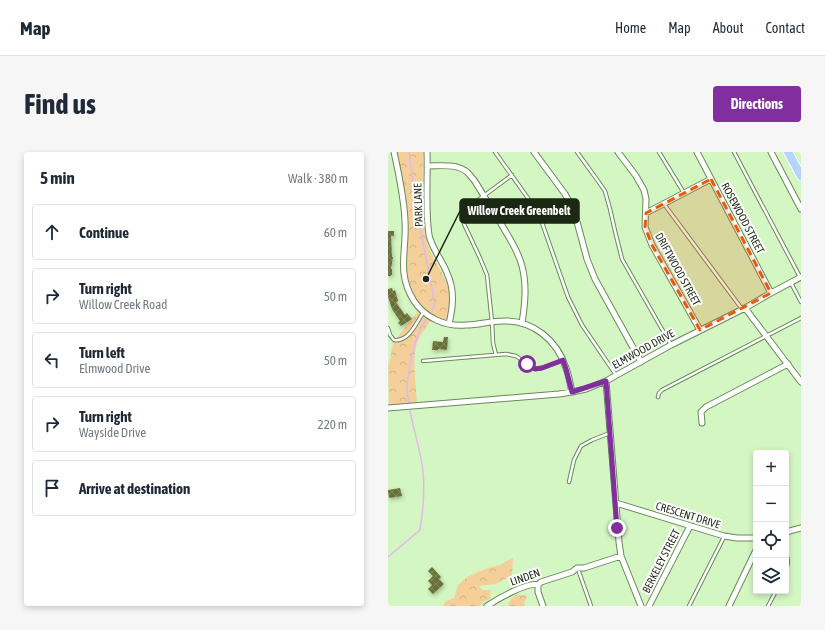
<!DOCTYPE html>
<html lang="en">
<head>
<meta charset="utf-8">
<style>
  :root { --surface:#fff; --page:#f6f6f7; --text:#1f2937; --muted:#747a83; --line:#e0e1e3; --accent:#812f9f }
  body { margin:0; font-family:"Asap Condensed",sans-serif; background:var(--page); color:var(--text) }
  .controls { position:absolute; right:12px; bottom:12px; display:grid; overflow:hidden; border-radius:4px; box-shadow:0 2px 6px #0003 }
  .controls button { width:36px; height:36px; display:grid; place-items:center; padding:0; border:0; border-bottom:1px solid var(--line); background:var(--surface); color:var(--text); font:20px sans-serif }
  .stop { position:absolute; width:12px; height:12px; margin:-9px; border:3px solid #812f9f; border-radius:50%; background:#fff }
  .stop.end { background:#812f9f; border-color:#fff; box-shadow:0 1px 4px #0008 }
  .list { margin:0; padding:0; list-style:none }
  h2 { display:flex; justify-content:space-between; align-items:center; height:52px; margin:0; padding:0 16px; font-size:17px }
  h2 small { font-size:13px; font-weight:400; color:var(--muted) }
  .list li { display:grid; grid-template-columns:26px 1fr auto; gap:12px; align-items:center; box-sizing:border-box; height:56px; margin:0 8px 8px; padding:0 8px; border:1px solid var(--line); border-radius:4px }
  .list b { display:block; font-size:15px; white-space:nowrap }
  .list p { margin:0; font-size:13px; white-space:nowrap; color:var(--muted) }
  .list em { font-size:13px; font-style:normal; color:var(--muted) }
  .icon { flex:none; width:22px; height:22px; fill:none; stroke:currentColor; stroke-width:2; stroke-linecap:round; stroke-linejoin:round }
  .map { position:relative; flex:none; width:413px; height:454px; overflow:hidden; border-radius:4px }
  header { display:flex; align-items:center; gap:24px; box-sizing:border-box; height:56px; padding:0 20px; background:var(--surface); border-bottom:1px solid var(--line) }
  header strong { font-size:19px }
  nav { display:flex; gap:22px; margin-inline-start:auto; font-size:14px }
  .intro { display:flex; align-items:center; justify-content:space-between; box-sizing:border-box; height:96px; padding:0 24px }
  h1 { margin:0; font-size:28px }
  .button { padding:10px 18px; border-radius:4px; background:var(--accent); color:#fff; font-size:14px; font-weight:700 }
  main { display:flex; gap:24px; padding:0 24px }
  aside { flex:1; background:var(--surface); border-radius:4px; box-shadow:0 2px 6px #0003 }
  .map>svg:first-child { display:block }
</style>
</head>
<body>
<header>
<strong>Map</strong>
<nav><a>Home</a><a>Map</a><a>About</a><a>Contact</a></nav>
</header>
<div class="intro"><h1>Find us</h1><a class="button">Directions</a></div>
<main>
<aside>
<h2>5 min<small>Walk · 380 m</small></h2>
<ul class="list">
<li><svg class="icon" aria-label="ahead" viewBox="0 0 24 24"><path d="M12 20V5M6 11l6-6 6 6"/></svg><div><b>Continue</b></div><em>60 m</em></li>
<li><svg class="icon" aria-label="right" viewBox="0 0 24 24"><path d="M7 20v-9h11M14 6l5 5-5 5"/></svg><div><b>Turn right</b><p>Willow Creek Road</p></div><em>50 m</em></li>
<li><svg class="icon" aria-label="left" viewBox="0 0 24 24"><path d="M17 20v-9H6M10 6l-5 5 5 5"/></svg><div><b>Turn left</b><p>Elmwood Drive</p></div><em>50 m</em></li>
<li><svg class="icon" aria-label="right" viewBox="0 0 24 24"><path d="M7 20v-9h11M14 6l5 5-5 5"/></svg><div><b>Turn right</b><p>Wayside Drive</p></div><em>220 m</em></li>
<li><svg class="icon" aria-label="arrive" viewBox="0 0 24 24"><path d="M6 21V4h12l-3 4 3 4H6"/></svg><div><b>Arrive at destination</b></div></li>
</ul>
</aside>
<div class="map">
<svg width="413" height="454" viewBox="0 0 413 454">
  <defs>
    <pattern id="forest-crowns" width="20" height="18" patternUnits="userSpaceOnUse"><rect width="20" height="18" fill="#f5cf9a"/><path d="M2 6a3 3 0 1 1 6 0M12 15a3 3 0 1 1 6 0" fill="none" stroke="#d1b284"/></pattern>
    <pattern id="building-cross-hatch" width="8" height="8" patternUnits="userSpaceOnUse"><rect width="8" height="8" fill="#687034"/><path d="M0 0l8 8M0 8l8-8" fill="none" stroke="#81875c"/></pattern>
    <filter id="shadow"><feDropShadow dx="1" dy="2" stdDeviation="2" flood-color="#0004"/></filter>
  </defs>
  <rect width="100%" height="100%" fill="#d3f6c2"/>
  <path fill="url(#forest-crowns)" d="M8,0H35C35,27 33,56 37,83C42,111 68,128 61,160C58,172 54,168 46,164C40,173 33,181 29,191C24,207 28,234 29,251L1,254L0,212H1L5,191L33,155L21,137L17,122L19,66V55L14,27Z
    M125,406L124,423L108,432L91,434L94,438H103L102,447L95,450L92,454H55L57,450L66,446L70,433L79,425L97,417L112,413Z
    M128,442L139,444L136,451L137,454H120L121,450Z"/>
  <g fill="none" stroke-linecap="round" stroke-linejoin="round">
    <path stroke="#deb9ee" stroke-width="1.5" d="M21,0L28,54L45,142L46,152L44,159
      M21,251C20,246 19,241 19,236C19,231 20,225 21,220C23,202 28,183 38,167
      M0,405L32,378C35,359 37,339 35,320C33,299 26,280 22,259"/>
  </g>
  <path fill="url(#building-cross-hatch)" filter="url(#shadow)" d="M0,79H6V84H3L4,105H5L3,117H4V123H3V124H0Z
    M4,136L5,139L7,138L10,149L8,150L17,163L19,161L24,167L13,174L10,171L12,169L4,157L0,145V137Z
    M56,185H60L59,198L50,197V198H44L45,189L55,190Z
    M12,336L14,344L1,346L0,338Z
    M44,415L53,425L51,427L56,432L45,442L40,437L44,433L40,429L45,424L40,419Z"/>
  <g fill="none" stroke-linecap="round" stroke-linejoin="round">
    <g stroke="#698959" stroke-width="4.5">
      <path id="lane" d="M107,0L142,49L152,65L180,145L194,173L228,223
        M189,0L210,29L217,39L222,57L227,79L234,107L283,193
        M271,0L296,41
        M346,0L412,125
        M276,52L354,157
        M403,131L413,150
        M0,176L2,183L6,188C21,190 28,171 35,161
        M108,203L105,191L104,170L99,123L92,106L76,72L75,65L76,59L82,54L124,23
        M35,209L118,202L128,204L147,217L154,216L174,209
        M270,245L271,241L274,238L413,166
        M181,330L186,308L193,294L204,288L222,281
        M398,402C401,408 400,412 398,418
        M191,420L203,454
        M301,454L336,385
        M380,454L388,439"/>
    </g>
    <g stroke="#698959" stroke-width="7">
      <path id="street" d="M6,0C11,23 16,45 17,69C19,99 8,121 26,149C37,166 58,175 78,173C91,173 102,169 115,169C145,168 169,188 178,216C181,224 182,232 184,240
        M39,0C40,27 37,56 41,83C44,97 54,108 59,121C67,138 65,155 61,172
        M146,0L177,42L183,53L188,66L199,107L207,127L253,210
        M230,0L248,24L256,38L258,47L257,75L264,93L312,178
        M309,0L383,141
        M383,0L413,57
        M39,14C52,14 70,11 80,21C82,23 84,26 86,28C95,42 103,56 112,70C120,84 130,98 134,114C139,133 137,152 134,171
        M258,61L323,27
        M357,156L413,230
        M218,229L231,390L233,404L253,454
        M0,256L171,242L184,240L198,237L218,229L283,193L357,156L383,141L413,125
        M314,271L313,260L318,255L400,212
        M228,351L336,384L349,386H368
        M398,380L413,376
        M150,433V440L155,454
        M99,454C108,448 140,429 150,433L153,430L184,420L189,416H196L233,404
        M261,454L302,374
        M341,454L368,398"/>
    </g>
    <g stroke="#fff" stroke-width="10">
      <path id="primary" d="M400,0L413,24"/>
    </g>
    <use href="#lane" stroke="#fff" stroke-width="2.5"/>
    <use href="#street" stroke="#fff" stroke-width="5"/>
    <use href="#primary" stroke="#b6d5fd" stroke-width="8"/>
  </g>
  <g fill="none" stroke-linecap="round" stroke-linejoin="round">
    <path stroke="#812f9f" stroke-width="5" d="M139,212L147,217L154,216L175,208L178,217L184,240L218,229L229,376"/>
  </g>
  <path fill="#e8590c" fill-opacity="0.2" stroke="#e8590c" stroke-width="3" stroke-dasharray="8 5" stroke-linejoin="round" d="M323,27L383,141L312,178L264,93L257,75L258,61Z"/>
  <g text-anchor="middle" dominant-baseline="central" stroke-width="4" stroke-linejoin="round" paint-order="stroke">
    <g font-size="11" fill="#1b2814" stroke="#fff">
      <text transform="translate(30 53) rotate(-92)">PARK LANE</text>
      <text transform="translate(355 66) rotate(62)">ROSEWOOD STREET</text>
      <text transform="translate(290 117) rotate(61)">DRIFTWOOD STREET</text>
      <text transform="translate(255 197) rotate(-29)">ELMWOOD DRIVE</text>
      <text transform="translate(300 363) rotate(17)">CRESCENT DRIVE</text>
      <text transform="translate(273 409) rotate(-63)">BERKELEY STREET</text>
      <text transform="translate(137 425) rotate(-19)">LINDEN</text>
    </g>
  </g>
  <path fill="none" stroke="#1b2814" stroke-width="1.5" d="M38 127L72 59"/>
  <circle fill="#1b2814" stroke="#fff" stroke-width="1.5" cx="38" cy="127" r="4"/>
  <rect fill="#1b2814" stroke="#1b2814" stroke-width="1.5" x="72" y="47" width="119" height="24" rx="4"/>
  <g font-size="12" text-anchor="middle" font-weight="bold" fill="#fff">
    <text x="131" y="63">Willow Creek Greenbelt</text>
  </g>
</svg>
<div class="controls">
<button>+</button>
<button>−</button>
<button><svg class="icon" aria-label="locate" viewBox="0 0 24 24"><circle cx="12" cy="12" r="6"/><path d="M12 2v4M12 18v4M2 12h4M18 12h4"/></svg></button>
<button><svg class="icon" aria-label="layers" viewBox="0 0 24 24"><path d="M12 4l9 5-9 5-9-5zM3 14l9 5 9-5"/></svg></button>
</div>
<div class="stop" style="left:139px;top:212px"></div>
<div class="stop end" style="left:229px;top:376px"></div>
</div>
</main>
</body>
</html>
